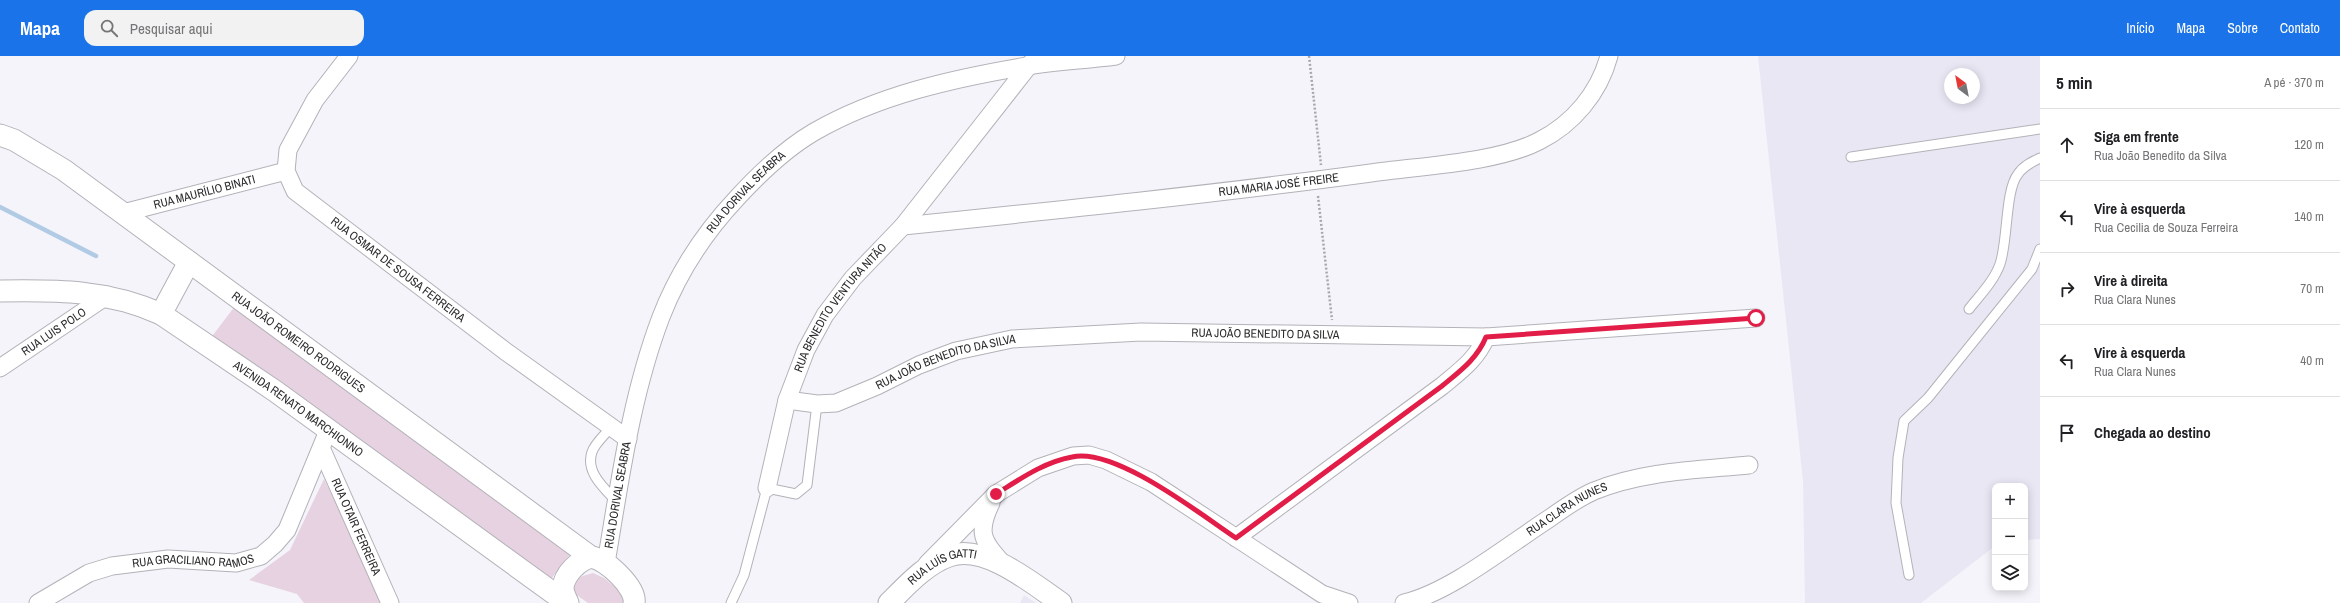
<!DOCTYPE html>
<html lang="pt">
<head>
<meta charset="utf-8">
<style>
  :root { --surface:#fff; --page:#f2f2f2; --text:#202124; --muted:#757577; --line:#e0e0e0; --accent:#1a73e8 }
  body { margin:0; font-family:"Archivo Narrow",sans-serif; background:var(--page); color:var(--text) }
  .controls { position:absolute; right:12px; bottom:12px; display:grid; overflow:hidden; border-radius:8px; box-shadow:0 2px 10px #0003 }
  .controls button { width:36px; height:36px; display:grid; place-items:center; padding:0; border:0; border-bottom:1px solid var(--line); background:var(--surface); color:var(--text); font:20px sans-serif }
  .compass { position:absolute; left:1944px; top:12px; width:36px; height:36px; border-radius:50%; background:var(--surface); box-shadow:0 2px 10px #0003; rotate:328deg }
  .stop { position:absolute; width:12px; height:12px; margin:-9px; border:3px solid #e11d48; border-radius:50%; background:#fff }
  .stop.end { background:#e11d48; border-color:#fff; box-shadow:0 1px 4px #0008 }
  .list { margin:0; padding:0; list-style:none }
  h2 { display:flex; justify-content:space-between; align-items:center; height:52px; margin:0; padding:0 16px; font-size:17px }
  h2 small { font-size:13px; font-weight:400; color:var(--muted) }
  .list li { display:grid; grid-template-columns:26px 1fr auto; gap:12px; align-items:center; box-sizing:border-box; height:72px; padding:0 16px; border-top:1px solid var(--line) }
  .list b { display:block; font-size:15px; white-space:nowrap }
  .list p { margin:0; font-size:13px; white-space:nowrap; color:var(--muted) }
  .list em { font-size:13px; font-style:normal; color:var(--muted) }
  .icon { flex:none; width:22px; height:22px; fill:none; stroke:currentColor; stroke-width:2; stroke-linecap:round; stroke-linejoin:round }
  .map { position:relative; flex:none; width:2040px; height:547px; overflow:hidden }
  header { display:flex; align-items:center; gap:24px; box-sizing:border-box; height:56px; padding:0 20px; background:var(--accent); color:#fff }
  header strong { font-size:19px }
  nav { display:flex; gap:22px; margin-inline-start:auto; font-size:14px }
  .search { width:280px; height:36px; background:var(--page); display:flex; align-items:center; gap:10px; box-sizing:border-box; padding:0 14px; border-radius:12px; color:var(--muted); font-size:15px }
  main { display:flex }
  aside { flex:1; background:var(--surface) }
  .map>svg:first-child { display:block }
</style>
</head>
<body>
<header>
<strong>Mapa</strong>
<div class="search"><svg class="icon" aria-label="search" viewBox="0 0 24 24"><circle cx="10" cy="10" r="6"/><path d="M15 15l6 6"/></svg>Pesquisar aqui</div>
<nav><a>Início</a><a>Mapa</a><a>Sobre</a><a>Contato</a></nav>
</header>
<main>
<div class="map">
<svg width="2040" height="547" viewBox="0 0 2040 547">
  <rect width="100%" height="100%" fill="#f5f4fb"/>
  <path fill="#e9e7f4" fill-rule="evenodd" d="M1758,0H2040V483L2025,484V430H1995V490L1921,547H1805L1803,425ZM1950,18H1974V42H1950Z
    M1024,539L1036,547H1020Z"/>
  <path fill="#e6d2e1" d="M235,250L570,498L546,530L210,283Z
    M324,423L384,547H304L297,538L249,524L290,494Z
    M593,517L604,522L627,541L626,547H588L571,535L576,522Z"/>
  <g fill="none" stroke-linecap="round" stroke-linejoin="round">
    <path stroke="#b2cbe5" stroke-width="4.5" d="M0,151L96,200"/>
    <g stroke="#b3b2b8" stroke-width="11">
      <path id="service" d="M1851,101L2040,73
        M1969,253C1980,239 1994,225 2000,208C2008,185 2005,134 2018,118C2023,110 2032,106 2040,102
        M611,371C606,378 595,387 592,396C585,416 604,432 617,446
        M1909,519L1896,447L1898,402L1904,365L1928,342L2032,213L2040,193
        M731,547L744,519L767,432L796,438L807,429L817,348"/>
    </g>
    <g stroke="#b3b2b8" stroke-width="19">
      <g id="minor">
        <path id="s1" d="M349,0L315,44L288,94L286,115L295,135L505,295L628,383"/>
        <path id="s2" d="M123,157L286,115"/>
        <path id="s3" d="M903,170C1059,154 1215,138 1371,117C1419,110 1497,107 1539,85C1573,68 1599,37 1609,0"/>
        <path id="s4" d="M0,312L108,239"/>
        <path id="s5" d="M787,344L817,348L836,347L877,330L919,309L956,295L1012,283L1141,276L1486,281L1756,262"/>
        <path id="s6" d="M322,394L390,547"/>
        <path id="s7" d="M767,432L787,344L806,294L825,259L853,222L903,170L1031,7"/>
        <path d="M991,447C976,478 983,485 1004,509"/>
        <path d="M1236,482L1442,330C1460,315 1477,303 1486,281"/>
        <path id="s8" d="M606,507C620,425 631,340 661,261C678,217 705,176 737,142C760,117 785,93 814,76C878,39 955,22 1027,10C1056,5 1086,4 1116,0"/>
        <path d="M927,508L996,438L1038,412L1073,400L1089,399L1106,404L1151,426L1322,538L1349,547"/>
        <path id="s9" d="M38,547L89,517L112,510L168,503L236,507L261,500L275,488L287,474L328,375"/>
        <path id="s10" d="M1404,547C1451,536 1508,489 1550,462C1564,452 1578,442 1594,435C1643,415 1697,414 1749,409"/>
      </g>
    </g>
    <g stroke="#b3b2b8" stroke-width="23">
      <g id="tertiary">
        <path id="s11" d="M0,79L14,84L64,114L591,501"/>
        <path id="s12" d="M0,235C58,234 108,234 161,258L275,335L567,547"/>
        <path d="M161,258L189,206"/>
        <path d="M568,547C566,542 563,537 563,532C564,518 579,504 591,501C606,503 637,532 634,547"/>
        <path id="s13" d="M889,547C906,530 926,508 949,500C985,487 1033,528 1061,547"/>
      </g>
    </g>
    <path stroke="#a8a7ac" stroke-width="2.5" stroke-dasharray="2 2" stroke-linecap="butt" d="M1309,0L1321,109
      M1318,140L1332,264"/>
    <use href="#service" stroke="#fff" stroke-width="9"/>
    <use href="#minor" stroke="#fff" stroke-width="17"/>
    <use href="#tertiary" stroke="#fff" stroke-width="21"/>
  </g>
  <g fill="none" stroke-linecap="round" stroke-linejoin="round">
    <path stroke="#e11d48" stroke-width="5" d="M996,438C1020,423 1044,406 1072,401C1115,391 1200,458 1236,482L1442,330C1460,315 1477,303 1486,281L1756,262"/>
  </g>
  <g text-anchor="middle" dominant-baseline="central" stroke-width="4" stroke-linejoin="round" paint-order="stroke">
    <g font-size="12" fill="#2b2b2d" stroke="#f5f4fb">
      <text stroke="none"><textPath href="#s3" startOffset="378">RUA MARIA JOSÉ FREIRE</textPath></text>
      <text stroke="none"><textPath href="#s2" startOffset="84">RUA MAURÍLIO BINATI</textPath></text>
      <text stroke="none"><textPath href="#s8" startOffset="405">RUA DORIVAL SEABRA</textPath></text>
      <text stroke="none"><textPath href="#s1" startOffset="285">RUA OSMAR DE SOUSA FERREIRA</textPath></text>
      <text stroke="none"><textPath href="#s7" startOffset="198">RUA BENEDITO VENTURA NITÃO</textPath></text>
      <text stroke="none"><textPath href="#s4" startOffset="65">RUA LUIS POLO</textPath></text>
      <text stroke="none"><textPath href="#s5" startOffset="491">RUA JOÃO BENEDITO DA SILVA</textPath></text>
      <text stroke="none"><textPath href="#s11" startOffset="364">RUA JOÃO ROMEIRO RODRIGUES</textPath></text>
      <text stroke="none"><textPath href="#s5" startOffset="167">RUA JOÃO BENEDITO DA SILVA</textPath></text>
      <text stroke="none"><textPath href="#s12" startOffset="331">AVENIDA RENATO MARCHIONNO</textPath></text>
      <text stroke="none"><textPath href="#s8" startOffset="69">RUA DORIVAL SEABRA</textPath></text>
      <text stroke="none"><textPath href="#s10" startOffset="189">RUA CLARA NUNES</textPath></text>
      <text stroke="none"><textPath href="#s6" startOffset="84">RUA OTAIR FERREIRA</textPath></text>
      <text stroke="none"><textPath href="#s9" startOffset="165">RUA GRACILIANO RAMOS</textPath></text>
      <text stroke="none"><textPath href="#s13" startOffset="67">RUA LUÍS GATTI</textPath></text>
    </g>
  </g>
</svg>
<div class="controls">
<button>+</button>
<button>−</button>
<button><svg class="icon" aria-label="layers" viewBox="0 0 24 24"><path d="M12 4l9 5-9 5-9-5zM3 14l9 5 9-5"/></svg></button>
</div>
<svg class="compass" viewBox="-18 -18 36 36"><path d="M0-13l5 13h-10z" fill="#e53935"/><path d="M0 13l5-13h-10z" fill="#757577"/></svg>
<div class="stop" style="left:1756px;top:262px"></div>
<div class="stop end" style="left:996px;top:438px"></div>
</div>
<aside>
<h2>5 min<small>A pé · 370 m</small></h2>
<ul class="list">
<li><svg class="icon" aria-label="ahead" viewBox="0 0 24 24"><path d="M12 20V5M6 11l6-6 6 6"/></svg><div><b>Siga em frente</b><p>Rua João Benedito da Silva</p></div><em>120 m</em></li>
<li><svg class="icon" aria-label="left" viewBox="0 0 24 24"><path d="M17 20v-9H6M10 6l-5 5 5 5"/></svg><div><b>Vire à esquerda</b><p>Rua Cecilia de Souza Ferreira</p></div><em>140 m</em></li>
<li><svg class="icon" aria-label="right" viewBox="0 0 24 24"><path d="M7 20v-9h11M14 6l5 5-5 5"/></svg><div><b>Vire à direita</b><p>Rua Clara Nunes</p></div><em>70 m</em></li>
<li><svg class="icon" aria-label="left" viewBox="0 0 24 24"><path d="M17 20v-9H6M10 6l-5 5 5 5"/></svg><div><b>Vire à esquerda</b><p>Rua Clara Nunes</p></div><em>40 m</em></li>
<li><svg class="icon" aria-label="arrive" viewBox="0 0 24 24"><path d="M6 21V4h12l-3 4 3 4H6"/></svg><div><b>Chegada ao destino</b></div></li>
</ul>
</aside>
</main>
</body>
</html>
